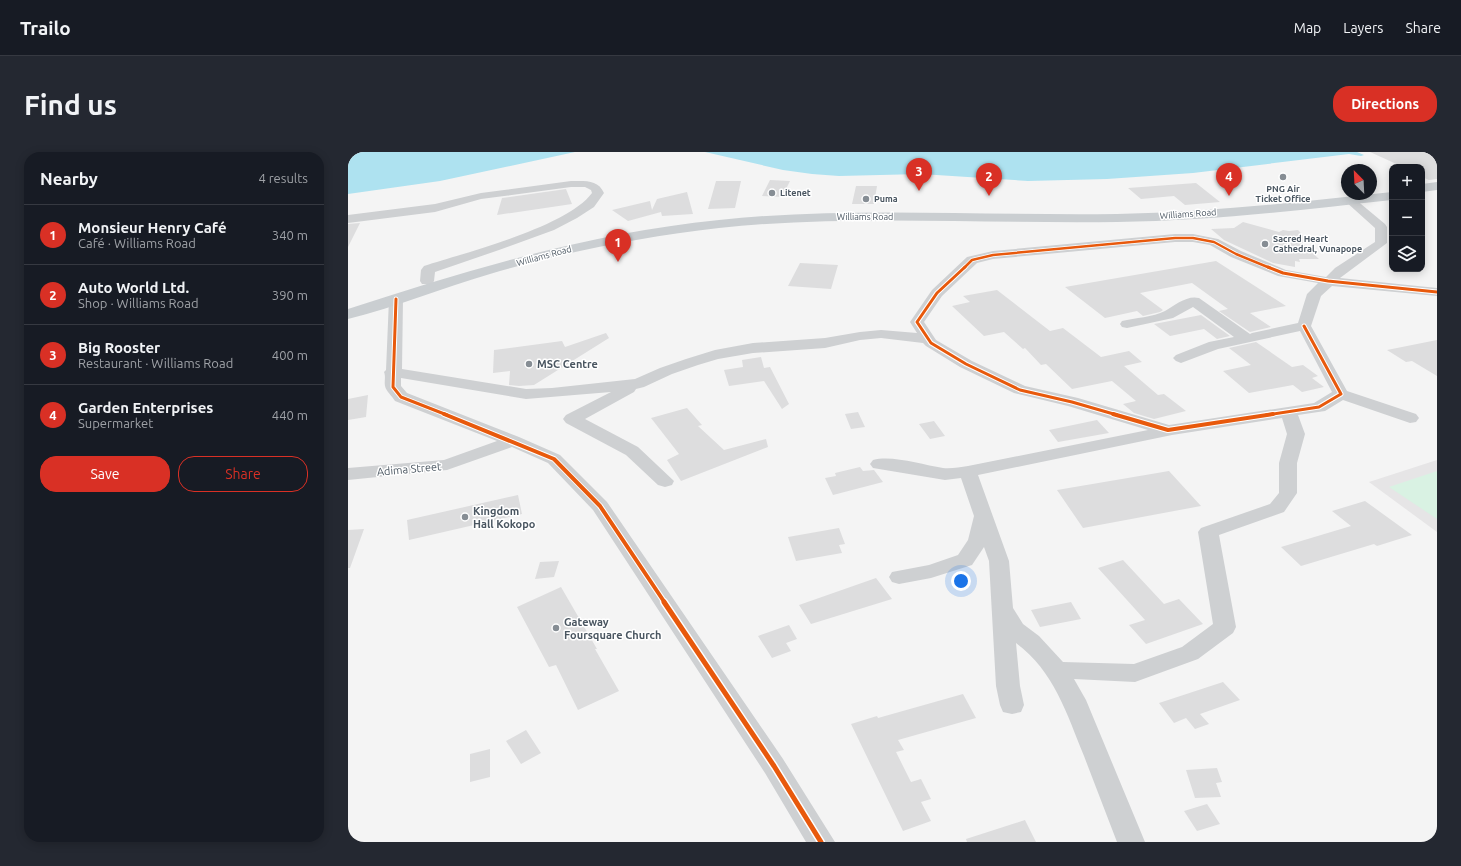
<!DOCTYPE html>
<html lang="en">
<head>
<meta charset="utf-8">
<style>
  :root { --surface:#171b24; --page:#242831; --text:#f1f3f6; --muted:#9ea1a6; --line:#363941; --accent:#d93025 }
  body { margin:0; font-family:Ubuntu,sans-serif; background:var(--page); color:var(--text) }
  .controls { position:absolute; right:12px; top:12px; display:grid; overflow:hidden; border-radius:8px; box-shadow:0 2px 10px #0003 }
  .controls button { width:36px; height:36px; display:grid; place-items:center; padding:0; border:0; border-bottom:1px solid var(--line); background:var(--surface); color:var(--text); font:20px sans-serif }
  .compass { position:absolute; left:993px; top:12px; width:36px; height:36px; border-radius:50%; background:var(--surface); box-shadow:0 2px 10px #0003; rotate:336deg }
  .you { position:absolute; left:613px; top:429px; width:14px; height:14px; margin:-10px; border:3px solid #fff; border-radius:50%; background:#1a73e8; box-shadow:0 0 0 6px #1a73e833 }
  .badge { display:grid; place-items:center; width:26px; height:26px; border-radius:50%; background:var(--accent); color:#fff; font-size:13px; font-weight:700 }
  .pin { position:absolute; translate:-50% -33px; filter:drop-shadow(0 1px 2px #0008) }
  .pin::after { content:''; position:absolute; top:21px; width:14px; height:12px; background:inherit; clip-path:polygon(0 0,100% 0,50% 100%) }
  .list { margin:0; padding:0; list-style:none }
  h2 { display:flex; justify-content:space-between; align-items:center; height:52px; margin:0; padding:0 16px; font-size:17px }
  h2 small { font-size:13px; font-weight:400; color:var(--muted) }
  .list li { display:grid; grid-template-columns:26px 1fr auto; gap:12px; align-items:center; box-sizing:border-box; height:60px; padding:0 16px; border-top:1px solid var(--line) }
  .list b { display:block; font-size:15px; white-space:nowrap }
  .list p { margin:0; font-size:13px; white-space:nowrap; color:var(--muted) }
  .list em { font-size:13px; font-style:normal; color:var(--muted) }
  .actions { display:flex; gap:8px; padding:12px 16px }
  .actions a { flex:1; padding:9px 0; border:1px solid var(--accent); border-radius:16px; text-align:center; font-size:14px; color:var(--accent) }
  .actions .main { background:var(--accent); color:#fff }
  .icon { flex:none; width:22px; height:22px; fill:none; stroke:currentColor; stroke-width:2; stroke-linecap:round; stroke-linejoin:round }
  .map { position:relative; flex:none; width:1089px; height:690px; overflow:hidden; border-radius:16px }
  header { display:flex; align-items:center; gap:24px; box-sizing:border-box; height:56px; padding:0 20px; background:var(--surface); border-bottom:1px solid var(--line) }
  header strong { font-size:19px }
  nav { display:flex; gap:22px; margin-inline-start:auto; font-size:14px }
  .intro { display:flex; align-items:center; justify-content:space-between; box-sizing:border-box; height:96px; padding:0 24px }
  h1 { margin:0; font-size:28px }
  .button { padding:10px 18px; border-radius:16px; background:var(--accent); color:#fff; font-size:14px; font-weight:700 }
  main { display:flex; gap:24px; padding:0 24px }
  aside { flex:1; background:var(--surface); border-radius:16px; box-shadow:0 2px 10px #0003 }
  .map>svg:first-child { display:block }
</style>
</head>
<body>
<header>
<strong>Trailo</strong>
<nav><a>Map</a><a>Layers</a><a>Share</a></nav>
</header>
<div class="intro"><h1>Find us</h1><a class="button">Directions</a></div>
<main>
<aside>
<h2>Nearby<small>4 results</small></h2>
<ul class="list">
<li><span class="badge">1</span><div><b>Monsieur Henry Café</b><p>Café · Williams Road</p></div><em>340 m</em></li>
<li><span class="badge">2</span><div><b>Auto World Ltd.</b><p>Shop · Williams Road</p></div><em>390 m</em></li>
<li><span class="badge">3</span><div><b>Big Rooster</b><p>Restaurant · Williams Road</p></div><em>400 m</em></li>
<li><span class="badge">4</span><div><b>Garden Enterprises</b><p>Supermarket</p></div><em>440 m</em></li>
</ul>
<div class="actions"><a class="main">Save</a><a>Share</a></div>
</aside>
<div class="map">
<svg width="1089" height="690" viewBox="0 0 1089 690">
  <rect width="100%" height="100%" fill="#f4f4f4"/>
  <path fill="#e6e5e6" d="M1089,308V380L1021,330Z"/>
  <path fill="#d9f2e3" d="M1089,319V367L1041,335Z"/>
  <path fill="#aee2f0" d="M0,0H227L92,29L0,42Z
    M357,0H1009L1016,3L1013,4L1001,2L845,21L759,27L680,29L573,22L491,24L464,22L435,18Z"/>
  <path fill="#ddddde" d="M1022,0H1089V27L1081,28L1074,25V15H1055Z
    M422,28L442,29L434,45L414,44Z
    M368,29H393L387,56L360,57Z
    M848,31L872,50L837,53L826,44L793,47L780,36Z
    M508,34H529L526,52H504Z
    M218,37L224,52L149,63L154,46Z
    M339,40L345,62L314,64L313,60L280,69L264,58L302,49L304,58L309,47Z
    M895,70L931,80L935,78L941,79L950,78L962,91H954L971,107H951L952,110L947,109V115L925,111L876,88L863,77L886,76Z
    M12,71L0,95V72Z
    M868,109L938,154L902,161L923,175L902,180L871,159L880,157L844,131L792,141L815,158L812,160L795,164L789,159L757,166L717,135Z
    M452,111L490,113L483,137L440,134Z
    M649,138L702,179L715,176L753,205L781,199L794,210L776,214L810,243L816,242L838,259L806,267L786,261L775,252L788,249L764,229L724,237L698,212L693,213L677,196L675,197L656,180L636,184L604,154L622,150L615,144Z
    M853,163L882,184L869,187L856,177L822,184L806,172Z
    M258,181L261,186L186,233L171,234L161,233L162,219L145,221L146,198L214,189L217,195Z
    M1089,188V224L1064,209L1058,210L1039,198Z
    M908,190L944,215L955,213L970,224L964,226L976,235L954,240L945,233L901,241L875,219L903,213L881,196Z
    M413,205L416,216L422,215L441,252L434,257L416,229L381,234L376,218L395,215L394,208Z
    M20,243L18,265L0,268V247Z
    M339,256L354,273L350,274L376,298L418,287L420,295L333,329L319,308L331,302L303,266Z
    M510,260L517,275L503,277L497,262Z
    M749,268L761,281L710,290L701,278Z
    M586,269L597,284L582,287L571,272Z
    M512,315L515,319L526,318L535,330L485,343L477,326L488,324L487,321Z
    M821,319L853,354L735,376L709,338Z
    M170,343L174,362L61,388L59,368Z
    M1017,349L1064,383L1029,394L1026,392L953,414L933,395L1003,374L984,359Z
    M491,376L497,392L491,393L494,401L448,409L440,385Z
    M16,377L2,416H0V378Z
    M775,408L816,452L831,447L855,472L798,492L781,473L797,468L750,416Z
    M211,409L206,425L187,427L192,410Z
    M528,426L544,447L463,472L451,453Z
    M213,435L249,497H247L271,539L230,558L208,513L201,515L169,455Z
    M723,450L733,467L692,475L683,458Z
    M441,473L449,487L438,491L443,499L424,506L410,484Z
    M875,530L892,548L852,562L861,572L847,577L838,566L826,571L811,551Z
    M615,542L628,566L550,588L556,598L548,600L563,630L573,627L583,647L573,650L583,669L555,679L503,572L529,564L530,566Z
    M178,578L193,601L173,612L158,589Z
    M142,597V625L122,630V602Z
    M869,616L874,630L868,631L873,645L847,646L838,618Z
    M859,652L872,672L849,679L836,659Z
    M677,668L688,690H619L618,687Z"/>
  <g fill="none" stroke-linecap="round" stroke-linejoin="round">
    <path fill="#ced0d2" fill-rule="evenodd" d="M223,29C236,29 250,27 256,41L246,55L229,66L206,78L151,98L87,120L86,129L84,132H74L72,129L73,118L76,114C119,100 219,75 244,41L243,38L237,35H223L133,47L87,60L0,71V63L87,52L133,41Z
      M1003,46L1007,47L1037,72L1039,75V91L992,126L1089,136V144L984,134L973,144L963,174L999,239L1068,262L1071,266L1068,270L1062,271L995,248L977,259L950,263L957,282L949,311V341L936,360L871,383L888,475L885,481L850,507L787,530L726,527L738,548L797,690H769C758,661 747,633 736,604C719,562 706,519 668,491L672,534L676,553L673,560L664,562L655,560L652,553L648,534L641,409L636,395L624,413L583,426L551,432L544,430L541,425L544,420L581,413L610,403L620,388L626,364L613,326L597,328L525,316L522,312L525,308C545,303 574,313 595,316C603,317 612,315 620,314L800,278L720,254L666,241L612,215L578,194L575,191L533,186L512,188L477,196L405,201L370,207L350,213L324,222L296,235L288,237L286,240L237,267L290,295L326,329L324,333L317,335L310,333L278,303L218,271L215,267L218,263L263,240L178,247L53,226V234L59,241L171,285L212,303L259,350L435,607L487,690H458L417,621L245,358L200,311L164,295L99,318L0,328V316L96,308L149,289L47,249C44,244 38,239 37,234C36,229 38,225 36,220L38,218L41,147L43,144L48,143L53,144L55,147L54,217L178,237L204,236L287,227L312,216L338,207L367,198L405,191L477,186L512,180L533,178L569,181L562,170L584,138L619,105L645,99L827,82H845L870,87L893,99L938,118L978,125L987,116L1027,90V76L997,49L999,47ZM827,90H845L862,93L883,105L930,124L970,131L959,142L950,171L904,181L902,182L851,146C839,143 827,153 817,159C805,165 787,166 774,169L772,172L774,175L779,176L825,166L845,155L886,185L861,190L828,203L825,206L828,209L833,211L870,197L952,179L984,240L966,251L821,273L730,246L677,234L624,209L588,188L576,170L594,144L629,111L645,107ZM934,266L939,282L931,311V341L922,352L853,376L850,380L865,472L834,495L786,512L715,510L691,484L675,472L665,456L661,409L630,323L824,283Z"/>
    <path fill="#caced1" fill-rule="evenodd" d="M1089,30V38L1074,40V32Z
      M1044,40V48C953,58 861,69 769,70C636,72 503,62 371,76C293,85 216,100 142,122C94,136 48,155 0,167V157C123,117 242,81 371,68C503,54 636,64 769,62C861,60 953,50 1044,40Z"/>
    <g stroke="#fff" stroke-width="4">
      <path id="cycleway-far3" d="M616,116L624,108L645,103L827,86H845L866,90L888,102L922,116"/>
    </g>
    <g stroke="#fff" stroke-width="5">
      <path id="cycleway-far2" d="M617,115L589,141L569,170L583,191L618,212L672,238L724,250L769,263
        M920,115L935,121L980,129L1089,140
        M48,147L45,235L53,245L99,263
        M918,263L971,255L993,242L956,174"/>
    </g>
    <g stroke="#fff" stroke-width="6">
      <path id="cycleway-far1" d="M96,262L206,307L252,354L317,451
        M765,262L820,278L925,262"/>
    </g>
    <g stroke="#fff" stroke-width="8">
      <path id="cycleway" d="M316,450L426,614L473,690"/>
    </g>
    <use href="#cycleway-far3" stroke="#e8590c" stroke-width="2.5"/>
    <use href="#cycleway-far2" stroke="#e8590c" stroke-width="3"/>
    <use href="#cycleway-far1" stroke="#e8590c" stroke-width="4"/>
    <use href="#cycleway" stroke="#e8590c" stroke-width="5"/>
  </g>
  <g fill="#868d94" stroke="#fff" stroke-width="1.5">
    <circle cx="935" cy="25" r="4"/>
    <circle cx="424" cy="41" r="4"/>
    <circle cx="518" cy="47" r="4"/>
    <circle cx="917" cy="92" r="4"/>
    <circle cx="181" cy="212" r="4"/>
    <circle cx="117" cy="365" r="4"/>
    <circle cx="208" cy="476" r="4"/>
  </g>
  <g text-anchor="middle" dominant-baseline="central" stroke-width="3" stroke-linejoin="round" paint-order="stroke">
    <g font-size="9" font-weight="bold" fill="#4a5661" stroke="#fff" text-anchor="start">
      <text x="935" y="37" text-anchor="middle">PNG Air<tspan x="935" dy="10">Ticket Office</tspan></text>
      <text x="432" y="41">Litenet</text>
      <text x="526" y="47">Puma</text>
      <text x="925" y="87">Sacred Heart<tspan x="925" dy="10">Cathedral, Vunapope</tspan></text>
    </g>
    <g font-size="9" fill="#4a5661" stroke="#fff">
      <text transform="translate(840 62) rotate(-4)">Williams Road</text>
      <text x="517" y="65">Williams Road</text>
      <text transform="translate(196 104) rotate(-15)">Williams Road</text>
    </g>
    <g font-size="11" font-weight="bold" fill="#4a5661" stroke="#fff" text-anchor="start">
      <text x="189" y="212">MSC Centre</text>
      <text x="125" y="359">Kingdom<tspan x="125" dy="13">Hall Kokopo</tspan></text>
      <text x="216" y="470">Gateway<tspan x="216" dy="13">Foursquare Church</tspan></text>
    </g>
    <g font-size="11" fill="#4a5661" stroke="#fff">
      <text transform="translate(61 317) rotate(-5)">Adima Street</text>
    </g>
  </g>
</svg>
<div class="controls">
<button>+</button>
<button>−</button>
<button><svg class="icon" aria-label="layers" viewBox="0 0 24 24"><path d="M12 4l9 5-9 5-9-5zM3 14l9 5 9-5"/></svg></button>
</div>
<svg class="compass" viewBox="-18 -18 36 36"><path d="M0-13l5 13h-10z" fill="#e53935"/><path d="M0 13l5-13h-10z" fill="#9ea1a6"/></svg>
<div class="you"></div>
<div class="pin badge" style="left:270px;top:110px">1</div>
<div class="pin badge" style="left:641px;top:44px">2</div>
<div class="pin badge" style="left:571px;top:39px">3</div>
<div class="pin badge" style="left:881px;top:44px">4</div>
</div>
</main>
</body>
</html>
